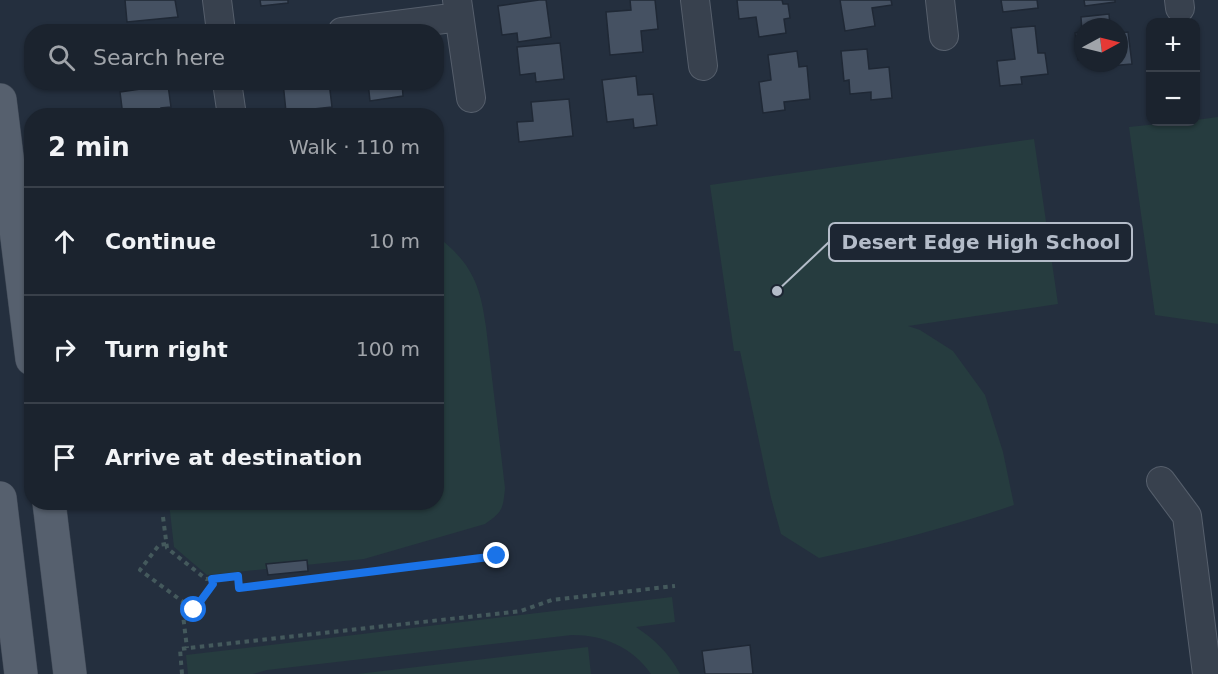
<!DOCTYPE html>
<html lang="en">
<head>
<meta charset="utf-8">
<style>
  :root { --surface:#1b232e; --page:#282f3a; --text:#f1f3f6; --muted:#a0a4aa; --line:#39404a }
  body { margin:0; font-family:"DejaVu Sans",sans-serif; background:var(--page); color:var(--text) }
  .controls { position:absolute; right:18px; top:18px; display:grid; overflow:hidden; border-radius:12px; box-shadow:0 2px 4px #0004 }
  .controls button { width:54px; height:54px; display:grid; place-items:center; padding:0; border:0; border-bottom:2px solid var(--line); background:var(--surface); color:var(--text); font:30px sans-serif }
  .compass { position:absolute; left:1074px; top:18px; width:54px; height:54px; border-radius:50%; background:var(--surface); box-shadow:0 2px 4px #0004; rotate:83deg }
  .stop { position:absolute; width:18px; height:18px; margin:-14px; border:4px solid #1a73e8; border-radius:50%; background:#fff }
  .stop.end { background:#1a73e8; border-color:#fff; box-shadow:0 2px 6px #0008 }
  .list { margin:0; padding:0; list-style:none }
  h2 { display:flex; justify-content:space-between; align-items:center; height:78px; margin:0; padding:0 24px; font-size:26px }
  h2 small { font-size:20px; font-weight:400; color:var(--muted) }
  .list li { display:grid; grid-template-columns:39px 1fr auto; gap:18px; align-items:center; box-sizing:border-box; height:108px; padding:0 24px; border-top:2px solid var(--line) }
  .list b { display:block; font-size:22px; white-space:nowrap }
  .list em { font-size:20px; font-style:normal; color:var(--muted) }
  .icon { flex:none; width:33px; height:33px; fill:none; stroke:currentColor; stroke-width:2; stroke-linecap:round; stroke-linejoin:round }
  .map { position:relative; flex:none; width:1218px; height:674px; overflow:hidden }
  .search { position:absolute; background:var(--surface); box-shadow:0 2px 4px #0004; left:24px; top:24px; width:420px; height:66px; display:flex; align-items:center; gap:15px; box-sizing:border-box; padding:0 21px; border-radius:24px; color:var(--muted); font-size:22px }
  .panel { position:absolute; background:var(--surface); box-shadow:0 2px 4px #0004; left:24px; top:108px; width:420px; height:402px; border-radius:24px }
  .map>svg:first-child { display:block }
</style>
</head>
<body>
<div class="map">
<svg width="1218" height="674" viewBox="0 0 1218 674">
  <rect width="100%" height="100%" fill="#242f3e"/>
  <path fill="#263c3f" d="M1218,117V324L1155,315L1129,127L1177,122H1196V120Z
    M1034,139L1058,304L908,326L920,330L953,351L985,395L1003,452L1014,505C950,527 885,544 819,558L781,534L771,498L740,351H734L710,185Z
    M437,236C472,264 480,284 486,327L505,488C503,510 502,512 485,524L364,559L207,575L174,547L169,503L436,502Z
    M672,597L675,622L636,627C654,639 670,654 680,674H651C632,647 604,635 572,635L267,670L253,674H188L186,655Z
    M588,647L591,674H357Z"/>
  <path fill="#455162" stroke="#1f2835" stroke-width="1.5" d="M125,0H175L178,17L127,22Z
    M260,0H288V3L261,6Z
    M539,0H546L551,37L518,42L517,33L502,35L498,6Z
    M630,0H655L658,29L641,31L643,52L610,55L606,12L631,10Z
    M737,0H782L783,4H788L790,18L784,19L786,33L759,37L756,17L739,19Z
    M840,0H891L892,5L872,8L875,26L845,31Z
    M1001,0H1037L1038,8L1003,12Z
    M1084,0H1115V2L1085,6Z
    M1109,14L1110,27H1083V60H1078L1075,33L1082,32L1081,17Z
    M180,25V32H127V30Z
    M1035,26L1038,53H1045L1048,74L1021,77L1022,84L1000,86L997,61L1015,59L1011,28Z
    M1128,32L1132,64L1109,66L1108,63H1119V33Z
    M560,43L564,79L536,82L535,73L520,75L517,47Z
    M867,49L869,69L889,67L892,98L871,100V92L850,94L849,80L844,81L841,51Z
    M797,51L799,67L807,66L810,99L784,102L785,110L763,113L759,82L771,80L768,55Z
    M636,76L638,95L653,94L657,125L634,128L633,119L607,122L602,80Z
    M283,82H329L332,107L286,112Z
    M368,82H402L403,96L370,101Z
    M168,85L171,107L161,108L162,116H123L120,92Z
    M569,99L573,136L519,142L517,122L533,121L531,102Z
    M307,560L308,571L268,575L266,564Z
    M750,645L753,674H705L702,651Z"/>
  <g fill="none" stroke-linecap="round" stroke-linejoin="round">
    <g stroke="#565f6c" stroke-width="30">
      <path id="minor" d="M217,0L221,32
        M457,0L471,98
        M695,0L703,66
        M940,0L944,36
        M1179,0L1180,8
        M342,32L459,17
        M227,82L232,116
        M1161,481L1187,516L1207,674"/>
    </g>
    <g stroke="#414a57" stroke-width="34">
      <path id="major" d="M0,100L32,359
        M0,498L21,674
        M49,502L70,674"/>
    </g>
    <path stroke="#44595c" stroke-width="4" stroke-dasharray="4.5 4.5" stroke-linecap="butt" d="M163,517L167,548L206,579L238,576L239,588L497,556L501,547
      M166,544L159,545L140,570L194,610L213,584L212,579
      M183,602L182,607L187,648
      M182,674L180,649L521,611L552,600L675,586"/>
    <use href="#minor" stroke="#38414e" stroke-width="28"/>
    <use href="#major" stroke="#56606e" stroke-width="33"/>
  </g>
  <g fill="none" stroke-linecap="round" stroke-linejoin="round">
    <path stroke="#1a73e8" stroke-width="8" d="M194,610L213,584L212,579L238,576L239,588L497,556"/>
  </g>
  <path fill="none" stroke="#b4bcc9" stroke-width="2" d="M777 291L829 242"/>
  <circle fill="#b4bcc9" stroke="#1d2633" stroke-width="2" cx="777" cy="291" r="6"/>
  <rect fill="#1d2633" stroke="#b4bcc9" stroke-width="2" x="829" y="223" width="303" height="38" rx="6"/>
  <g font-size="20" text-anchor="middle" font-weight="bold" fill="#b4bcc9">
    <text x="981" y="249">Desert Edge High School</text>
  </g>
</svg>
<div class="controls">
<button>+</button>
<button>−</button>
</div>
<svg class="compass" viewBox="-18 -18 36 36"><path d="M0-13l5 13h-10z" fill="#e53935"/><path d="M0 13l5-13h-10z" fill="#a0a4aa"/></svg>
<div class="stop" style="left:194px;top:610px"></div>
<div class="stop end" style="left:497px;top:556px"></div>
<div class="search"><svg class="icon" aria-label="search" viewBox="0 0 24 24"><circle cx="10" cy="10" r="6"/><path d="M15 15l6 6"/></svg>Search here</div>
<section class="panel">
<h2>2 min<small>Walk · 110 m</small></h2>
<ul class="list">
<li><svg class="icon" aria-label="ahead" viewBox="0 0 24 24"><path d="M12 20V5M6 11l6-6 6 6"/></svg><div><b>Continue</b></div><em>10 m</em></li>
<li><svg class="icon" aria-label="right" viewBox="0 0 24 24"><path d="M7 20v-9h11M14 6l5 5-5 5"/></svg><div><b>Turn right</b></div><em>100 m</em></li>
<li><svg class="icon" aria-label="arrive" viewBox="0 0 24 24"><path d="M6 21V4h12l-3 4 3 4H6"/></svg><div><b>Arrive at destination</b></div></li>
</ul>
</section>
</div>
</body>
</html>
